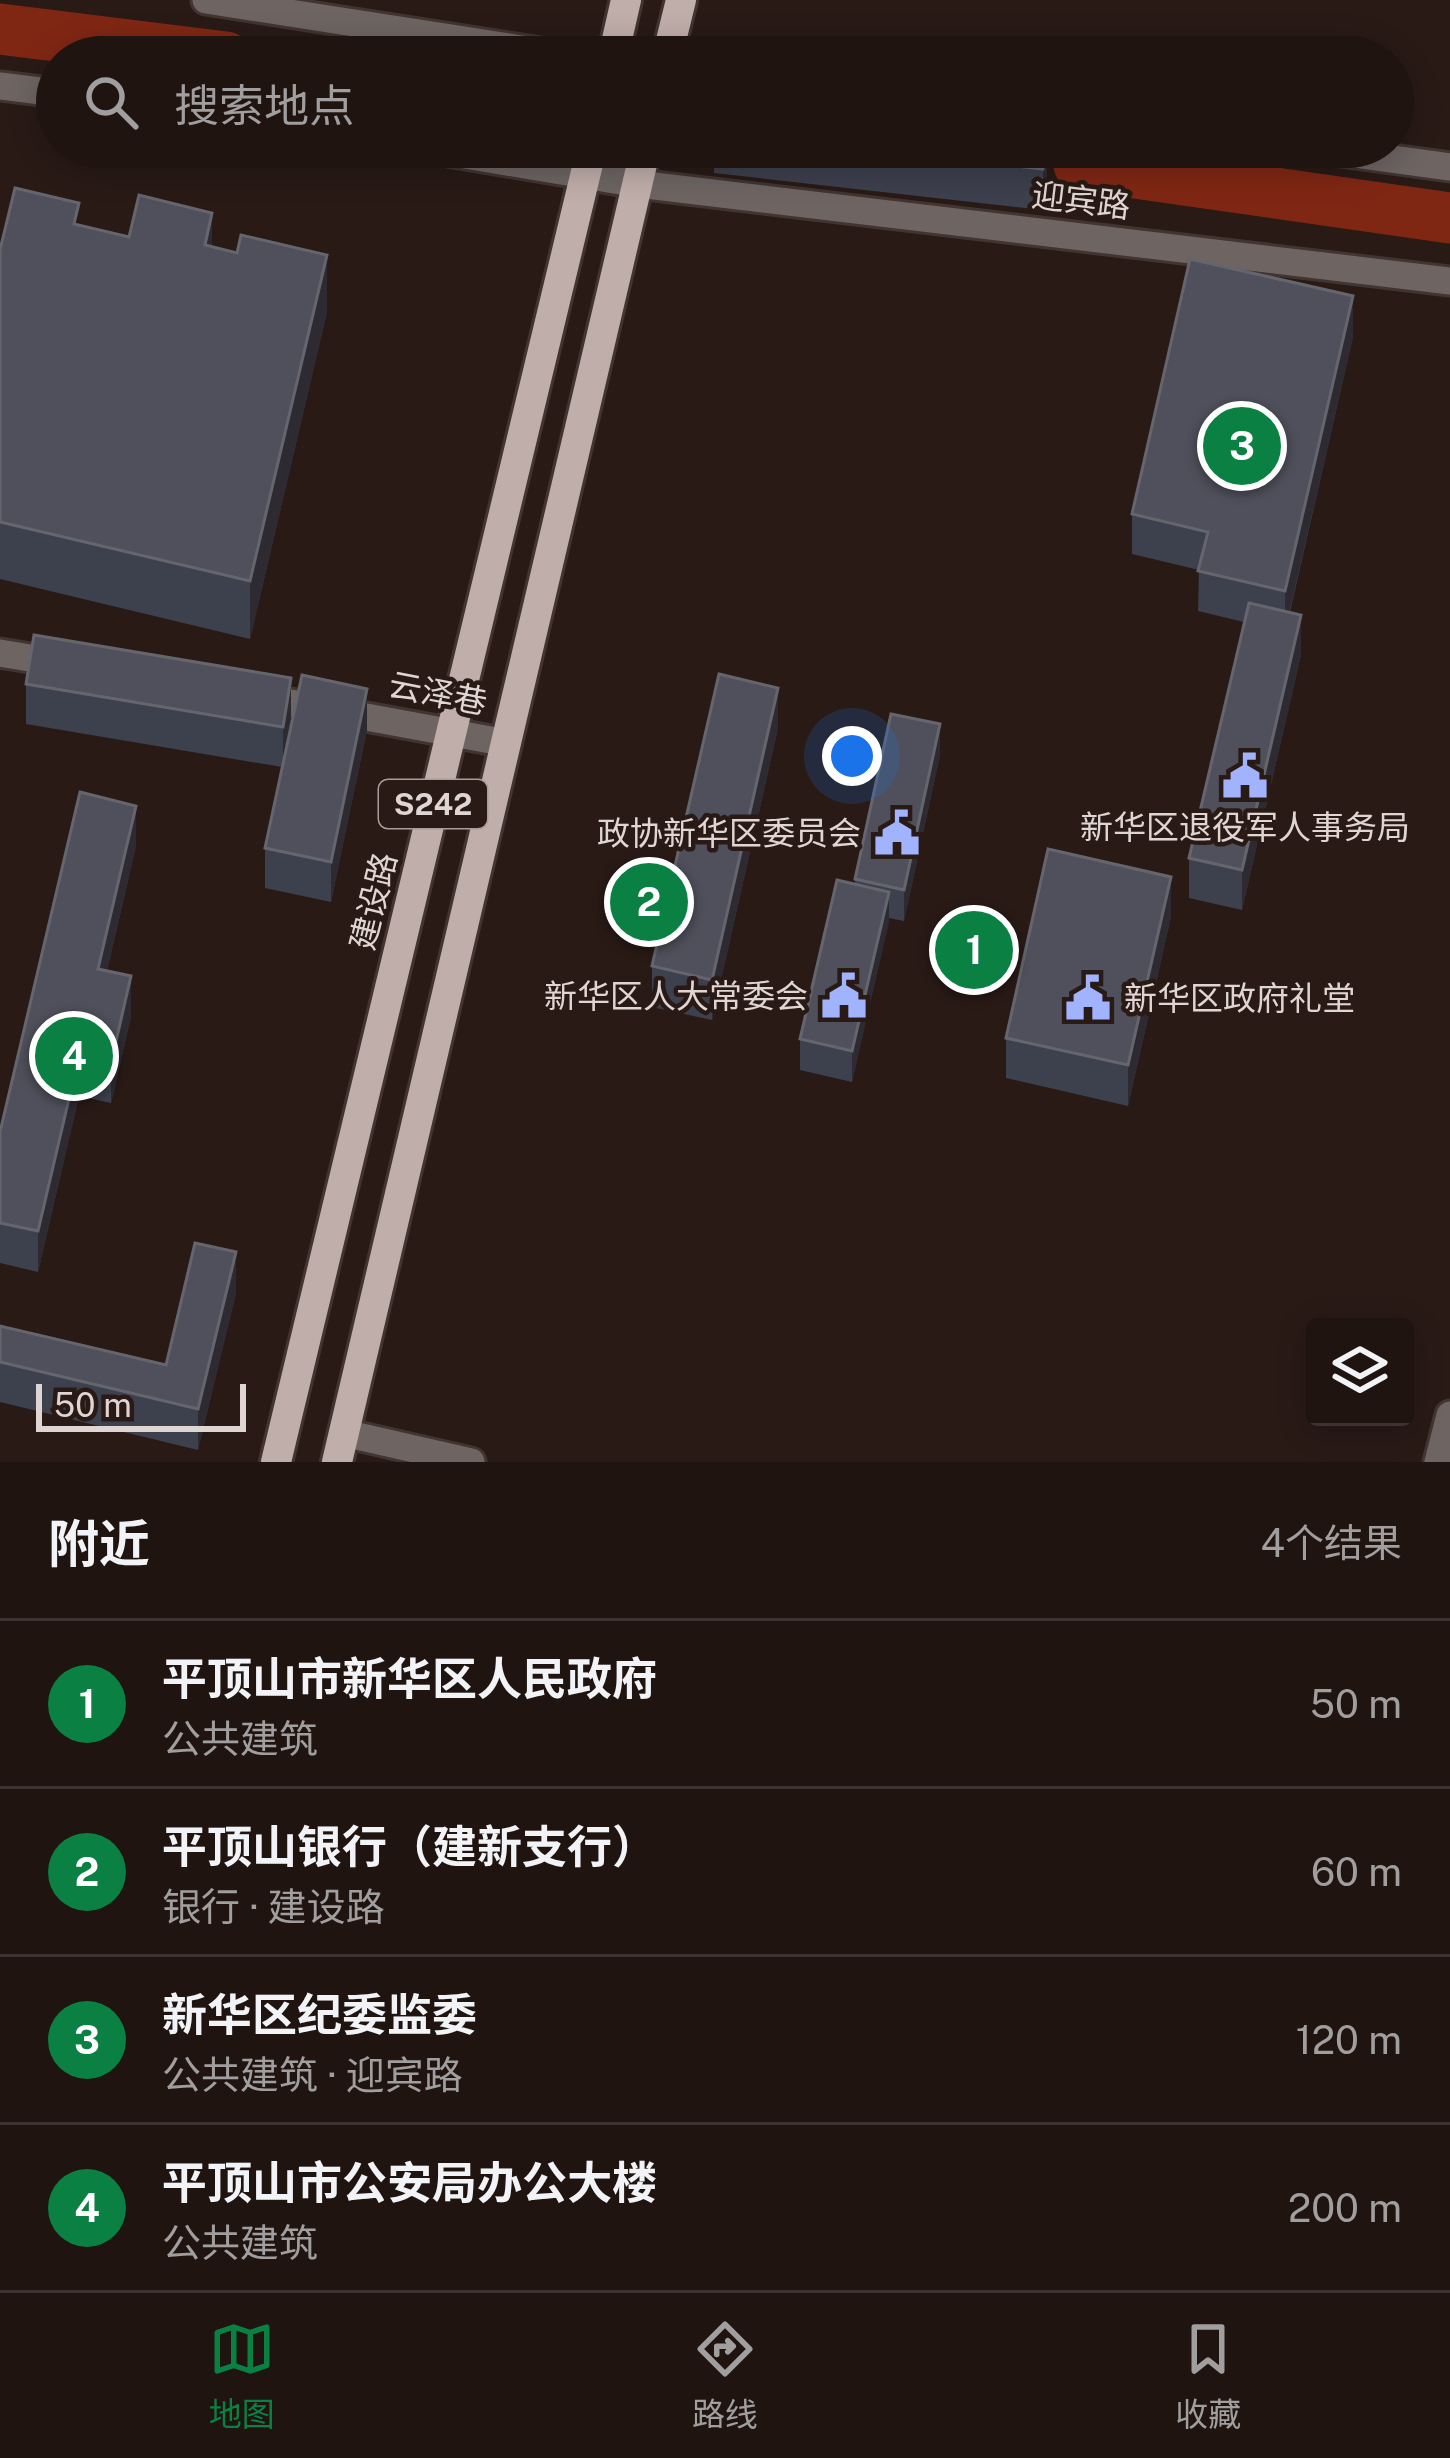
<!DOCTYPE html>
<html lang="zh">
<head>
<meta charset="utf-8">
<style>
  :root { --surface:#1f1410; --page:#271d19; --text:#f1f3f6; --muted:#a19e9f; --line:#3c3330; --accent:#0b8043 }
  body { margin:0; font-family:"Public Sans","Noto Sans SC",sans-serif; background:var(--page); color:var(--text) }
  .controls { position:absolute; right:36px; bottom:36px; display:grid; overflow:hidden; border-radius:12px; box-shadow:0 6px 30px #0003 }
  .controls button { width:108px; height:108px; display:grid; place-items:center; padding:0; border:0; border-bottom:3px solid var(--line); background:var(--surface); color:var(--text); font:60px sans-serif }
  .scale { position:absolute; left:36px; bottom:30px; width:210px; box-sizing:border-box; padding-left:12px; border:6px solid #dfd5d2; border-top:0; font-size:33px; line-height:42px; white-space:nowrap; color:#dfd5d2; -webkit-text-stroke:9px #291a16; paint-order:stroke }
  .you { position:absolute; left:852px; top:756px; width:42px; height:42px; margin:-30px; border:9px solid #fff; border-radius:50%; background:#1a73e8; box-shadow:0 0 0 18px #1a73e833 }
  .badge { display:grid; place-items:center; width:78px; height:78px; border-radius:50%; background:var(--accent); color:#fff; font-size:39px; font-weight:700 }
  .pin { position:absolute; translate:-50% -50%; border:6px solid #fff; box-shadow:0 3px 12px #0006 }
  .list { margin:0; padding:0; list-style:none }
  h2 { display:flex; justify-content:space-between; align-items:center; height:156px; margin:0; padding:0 48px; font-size:51px }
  h2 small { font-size:39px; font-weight:400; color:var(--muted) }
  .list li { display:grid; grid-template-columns:78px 1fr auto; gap:36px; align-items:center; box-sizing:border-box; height:168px; padding:0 48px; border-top:3px solid var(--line) }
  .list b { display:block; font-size:45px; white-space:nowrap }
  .list p { margin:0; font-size:39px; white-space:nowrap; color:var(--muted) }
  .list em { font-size:39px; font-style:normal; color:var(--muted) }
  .icon { flex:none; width:66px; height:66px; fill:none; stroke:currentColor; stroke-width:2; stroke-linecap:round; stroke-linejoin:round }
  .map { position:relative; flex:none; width:1450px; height:1462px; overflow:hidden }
  .search { position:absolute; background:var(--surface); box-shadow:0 6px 30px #0003; left:36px; right:36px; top:36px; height:132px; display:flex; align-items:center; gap:30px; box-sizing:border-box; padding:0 42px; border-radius:66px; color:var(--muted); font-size:45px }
  .sheet { height:828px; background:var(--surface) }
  nav { display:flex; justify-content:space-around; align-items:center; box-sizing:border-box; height:168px; border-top:3px solid var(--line); background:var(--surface); font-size:33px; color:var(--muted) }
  nav a { display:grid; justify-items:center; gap:6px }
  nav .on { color:var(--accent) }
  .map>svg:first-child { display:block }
</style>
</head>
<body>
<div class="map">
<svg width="1450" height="1462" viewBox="0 0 1450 1462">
  <rect width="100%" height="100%" fill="#291a16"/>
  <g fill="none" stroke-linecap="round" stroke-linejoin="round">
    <path stroke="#802714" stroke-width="51" d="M0,29L226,57
      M1079,165L1450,218"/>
    <g stroke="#423430" stroke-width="33">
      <path id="minor" d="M206,0L573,57
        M0,86L57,93
        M418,147L638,184L1450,281
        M1304,147L1450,167
        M0,653L66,664
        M258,697L507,743
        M344,1433L471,1462
        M1438,1462L1450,1415"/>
    </g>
    <g stroke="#423430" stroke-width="36">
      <path id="major" d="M613,57L626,0
        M667,57L681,0
        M276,1462L592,147
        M337,1462L646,147"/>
    </g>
    <use href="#minor" stroke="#6e6563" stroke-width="27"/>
    <use href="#major" stroke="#c0aeaa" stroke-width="30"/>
  </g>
  <path fill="#3d404d" d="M714,147H1049L1043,210L714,173Z
    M79,225L129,237L212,247L327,312L250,639L0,579V250Z
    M1353,337L1290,612L1301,655L1242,910L1189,898V858L1244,622L1198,611L1199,570L1132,554V514Z
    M26,684L291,719L284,757L367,730L331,902L265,888V848L282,767L26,724Z
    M778,728L712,1020L652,1007V966Z
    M940,755L904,921L889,918L852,1082L800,1070V1039L855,884V879Z
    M136,846L107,971L131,1017L111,1103L79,1096L38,1272L0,1263V1132Z
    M1171,917L1128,1106L1006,1078V1038Z
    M236,1293L198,1450L0,1402V1326L166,1365Z"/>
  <path fill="#2e2a31" d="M1045,147H1049L1043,210V169Z
    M212,213V270L205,245Z
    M327,255V312L250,639V581Z
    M1353,296V337L1285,631V591Z
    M1301,615V655L1242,910V870Z
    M291,678V719L283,767V727Z
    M778,688V728L712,1020V980Z
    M367,689V730L331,902V862Z
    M940,724V755L904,921V890Z
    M136,806V846L98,1009V969Z
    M1171,877V917L1128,1106V1065Z
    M889,892V923L852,1082V1051Z
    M131,976V1017L111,1103V1063Z
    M79,1056V1096L38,1272V1231Z
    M236,1252V1293L198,1450V1409Z"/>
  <path fill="#4f505b" stroke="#65656e" stroke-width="3" d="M723,52L764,57H722Z
    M843,147H1045L1043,169Z
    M15,188L79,203L74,224L129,237L139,195L212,213L205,245L237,253L241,235L327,255L250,581L0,522V250Z
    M1190,259L1353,296L1285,591L1198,571L1208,532L1132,514Z
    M1249,603L1301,615L1242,870L1189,858Z
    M34,635L291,678L283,727L26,684Z
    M719,674L778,688L712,980L652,966Z
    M302,675L367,689L331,862L265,848Z
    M891,714L940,724L904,890L855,879Z
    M80,792L136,806L98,969L131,976L111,1063L79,1056L38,1231L0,1223V1132Z
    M1048,849L1171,877L1128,1065L1006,1038Z
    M837,880L889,892L852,1051L800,1039Z
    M195,1243L236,1252L198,1409L0,1362V1326L166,1365Z"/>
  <defs>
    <g id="civic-bare" transform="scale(3.6)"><path d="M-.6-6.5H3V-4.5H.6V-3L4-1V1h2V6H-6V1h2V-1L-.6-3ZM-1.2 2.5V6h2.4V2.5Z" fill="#a1b3fd" stroke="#291a16" stroke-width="2.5" paint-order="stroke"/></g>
  </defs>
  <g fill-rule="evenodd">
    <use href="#civic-bare" x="1245" y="776"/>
    <use href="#civic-bare" x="897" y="833"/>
    <use href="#civic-bare" x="844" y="996"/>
    <use href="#civic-bare" x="1088" y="998"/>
  </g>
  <g text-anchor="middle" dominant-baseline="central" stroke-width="9" stroke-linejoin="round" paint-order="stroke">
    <rect fill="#291a16" stroke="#a89d9a" stroke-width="3" x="379" y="780" width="108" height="48" rx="9"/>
    <g font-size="30" font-weight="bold" fill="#dfd5d2">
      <text x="433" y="804">S242</text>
    </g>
    <g font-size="33" fill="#dfd5d2" stroke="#291a16">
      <text transform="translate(1081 200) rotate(7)">迎宾路</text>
      <text transform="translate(438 693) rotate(11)">云泽巷</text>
      <text transform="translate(373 901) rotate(-76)">建设路</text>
    </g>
    <g font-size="33" fill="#dfd5d2" stroke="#291a16" text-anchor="end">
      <text x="1245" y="827" text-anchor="middle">新华区退役军人事务局</text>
      <text x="861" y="833">政协新华区委员会</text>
      <text x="808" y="996">新华区人大常委会</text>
      <text x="1124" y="998" text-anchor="start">新华区政府礼堂</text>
    </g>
  </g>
</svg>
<div class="controls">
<button><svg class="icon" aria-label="layers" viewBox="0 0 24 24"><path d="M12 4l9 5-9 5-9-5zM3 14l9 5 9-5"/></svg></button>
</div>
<div class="scale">50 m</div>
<div class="you"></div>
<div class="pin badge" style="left:974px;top:950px">1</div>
<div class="pin badge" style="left:649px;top:902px">2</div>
<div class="pin badge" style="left:1242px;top:446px">3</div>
<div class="pin badge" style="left:74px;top:1056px">4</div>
<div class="search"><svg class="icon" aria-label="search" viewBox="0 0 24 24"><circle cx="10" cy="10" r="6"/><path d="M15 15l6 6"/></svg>搜索地点</div>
</div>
<section class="sheet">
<h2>附近<small>4个结果</small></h2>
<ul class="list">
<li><span class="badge">1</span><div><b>平顶山市新华区人民政府</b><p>公共建筑</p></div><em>50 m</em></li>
<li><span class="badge">2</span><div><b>平顶山银行（建新支行）</b><p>银行 · 建设路</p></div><em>60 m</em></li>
<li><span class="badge">3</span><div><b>新华区纪委监委</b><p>公共建筑 · 迎宾路</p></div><em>120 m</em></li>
<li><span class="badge">4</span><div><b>平顶山市公安局办公大楼</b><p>公共建筑</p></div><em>200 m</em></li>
</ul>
</section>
<nav>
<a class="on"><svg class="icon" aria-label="map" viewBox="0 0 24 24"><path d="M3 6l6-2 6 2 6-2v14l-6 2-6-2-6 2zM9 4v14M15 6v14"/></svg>地图</a>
<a><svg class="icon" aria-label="directions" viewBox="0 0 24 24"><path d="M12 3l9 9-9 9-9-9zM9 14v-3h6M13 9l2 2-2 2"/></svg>路线</a>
<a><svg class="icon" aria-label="saved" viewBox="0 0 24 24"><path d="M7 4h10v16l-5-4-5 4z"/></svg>收藏</a>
</nav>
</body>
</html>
